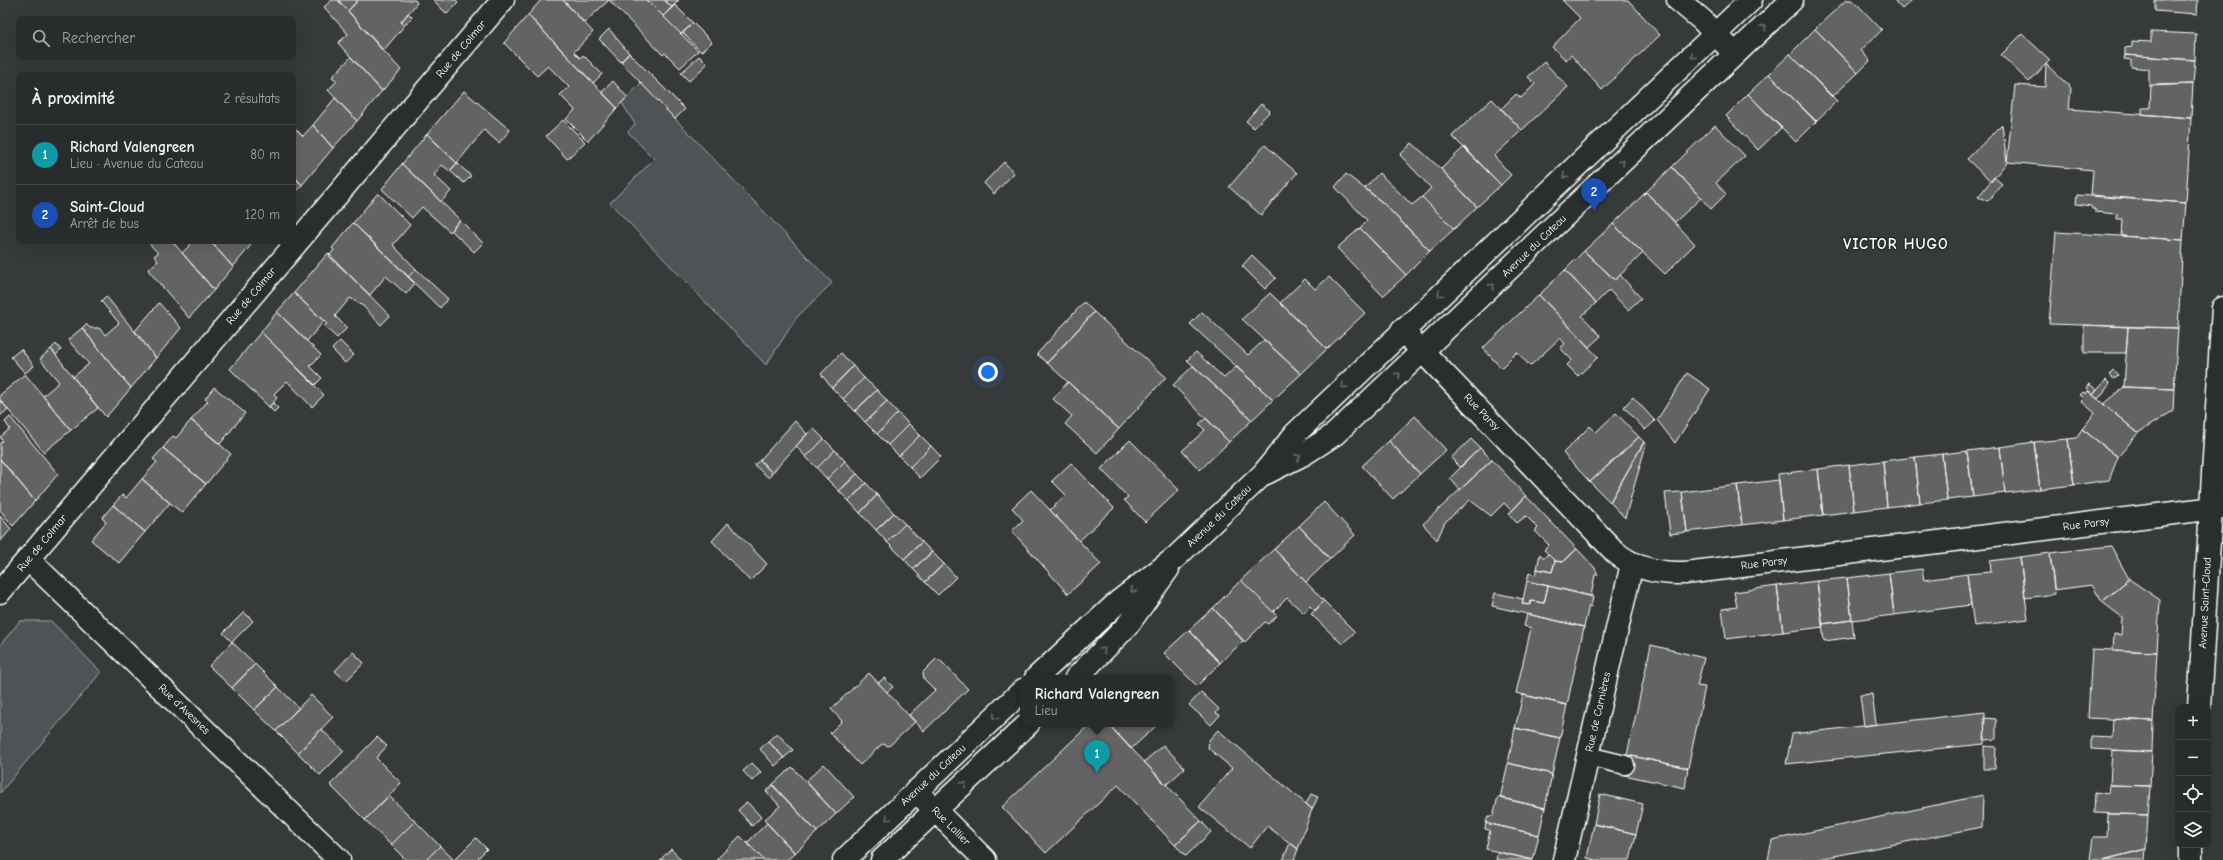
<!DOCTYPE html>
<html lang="fr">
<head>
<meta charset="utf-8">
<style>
  :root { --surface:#292c2c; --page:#313434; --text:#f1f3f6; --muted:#a5a7a9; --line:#454848; --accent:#d6ab8b }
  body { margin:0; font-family:"Comic Neue",sans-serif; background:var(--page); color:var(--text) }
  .controls { position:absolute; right:12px; bottom:12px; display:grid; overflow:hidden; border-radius:8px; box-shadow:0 4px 16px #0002 }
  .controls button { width:36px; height:36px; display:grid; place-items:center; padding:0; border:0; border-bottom:1px solid var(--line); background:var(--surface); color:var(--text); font:20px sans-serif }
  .you { position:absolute; left:988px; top:372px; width:14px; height:14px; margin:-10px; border:3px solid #fff; border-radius:50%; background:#1a73e8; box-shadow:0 0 0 6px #1a73e833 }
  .badge { display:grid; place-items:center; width:26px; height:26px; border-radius:50%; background:var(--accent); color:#fff; font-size:13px; font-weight:700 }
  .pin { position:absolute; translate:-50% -33px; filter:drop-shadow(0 1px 2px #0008) }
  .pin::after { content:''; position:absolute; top:21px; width:14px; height:12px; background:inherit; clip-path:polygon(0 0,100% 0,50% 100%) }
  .popup { position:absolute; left:1020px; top:675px; width:154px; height:52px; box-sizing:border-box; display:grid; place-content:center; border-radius:8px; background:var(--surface); filter:drop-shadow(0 1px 3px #0005); font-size:13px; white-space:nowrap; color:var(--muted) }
  .popup b { font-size:15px; color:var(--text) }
  .popup::after { content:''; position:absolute; left:50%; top:100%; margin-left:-8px; border:8px solid transparent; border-top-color:var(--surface) }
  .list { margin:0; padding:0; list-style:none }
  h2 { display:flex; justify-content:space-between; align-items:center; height:52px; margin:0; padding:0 16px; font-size:17px }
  h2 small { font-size:13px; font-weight:400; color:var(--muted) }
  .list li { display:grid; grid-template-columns:26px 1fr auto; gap:12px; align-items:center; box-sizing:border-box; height:60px; padding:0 16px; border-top:1px solid var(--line) }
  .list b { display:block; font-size:15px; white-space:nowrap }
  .list p { margin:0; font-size:13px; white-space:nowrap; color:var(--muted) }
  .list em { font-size:13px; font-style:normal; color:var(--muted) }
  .icon { flex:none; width:22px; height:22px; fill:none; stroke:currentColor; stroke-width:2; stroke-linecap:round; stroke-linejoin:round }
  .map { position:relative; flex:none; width:2223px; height:860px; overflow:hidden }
  .search { position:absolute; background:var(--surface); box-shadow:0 4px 16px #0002; left:16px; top:16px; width:280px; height:44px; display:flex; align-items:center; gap:10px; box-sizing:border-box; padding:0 14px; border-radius:8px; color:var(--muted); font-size:15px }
  .panel { position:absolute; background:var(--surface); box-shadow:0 4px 16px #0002; left:16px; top:72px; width:280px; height:172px; border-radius:8px }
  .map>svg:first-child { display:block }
</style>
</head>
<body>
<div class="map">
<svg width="2223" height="860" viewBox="0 0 2223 860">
  <rect width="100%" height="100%" fill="#373a3b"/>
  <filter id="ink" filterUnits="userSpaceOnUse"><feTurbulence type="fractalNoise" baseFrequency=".025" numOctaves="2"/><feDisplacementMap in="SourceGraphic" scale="8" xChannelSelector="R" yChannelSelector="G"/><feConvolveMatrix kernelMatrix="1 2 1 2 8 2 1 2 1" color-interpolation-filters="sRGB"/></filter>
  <g filter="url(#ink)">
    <path fill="#505354" stroke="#a8a9aa" d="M641,83L832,283L797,317L766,365L610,203L654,159L628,132L635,124L622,103Z
      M20,621H51L101,672L0,793V645Z"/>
    <path fill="#636465" stroke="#fff" d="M332,0H338L401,70L382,91L338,43L348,34L324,7Z
      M338,0H358L348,11Z
      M358,0H415L417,3L401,22L404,26L383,51L348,11Z
      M433,0H456L458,2L447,14Z
      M541,0H563L593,32L574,52L580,58L583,55L602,74L593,83L528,15Z
      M563,0H647L698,51L680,68L665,53L663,55L609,0L584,23Z
      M647,0H664L672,7L663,16Z
      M664,0H679L672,7Z
      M1562,0H1628L1660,35L1602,90L1571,55L1566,60L1552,47L1580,18Z
      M1846,0H1853L1882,30L1861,50L1870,61L1858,73L1815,29Z
      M1894,0H1912L1902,9Z
      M2155,0H2198L2197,14L2155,11Z
      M675,5L693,23L681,34L663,16Z
      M408,13L412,17L404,26L401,22Z
      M528,15L617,108L588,141L566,119L575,110L560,95L569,87L548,66L537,76L504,43Z
      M693,23L712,42L701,52L683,33Z
      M609,29L629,53L621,62L599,39Z
      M1815,29L1858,73L1832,97L1790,54Z
      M2151,32L2196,34L2195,60L2125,55V48L2132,47V41L2151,42Z
      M2022,34L2050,60L2029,82L2001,55Z
      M629,53L685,109L675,119L621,62Z
      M1790,54L1837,101L1816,121L1769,74Z
      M2125,55L2195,60L2193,84L2149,86V69L2131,67V60L2124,59Z
      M699,56L707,64L689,81L681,73Z
      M351,57L382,91L357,121L328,90L337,81L332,77Z
      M1544,62L1568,87L1522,130L1501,109L1516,94L1521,98L1535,84L1528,77Z
      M2046,64L2071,88L2069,109L2191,118L2186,203L2091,195L2093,170L2007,162L2015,85L2045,87Z
      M1769,74L1816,122L1796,142L1748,94Z
      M613,81L627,97L617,108L602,92Z
      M2193,84L2191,118L2142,114V108H2150L2151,85Z
      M464,91L510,130L499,143L484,130L457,163L427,134Z
      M1748,94L1781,128L1758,150L1726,116Z
      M335,98L357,121L333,148L313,125Z
      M1492,99L1522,130L1494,156L1511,175L1501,185L1452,136Z
      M1261,104L1270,111L1254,128L1246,121Z
      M563,120L585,142L567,159L546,136Z
      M313,125L333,148L302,185L293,175V126L303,136Z
      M1715,125L1745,156L1716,183L1726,194L1711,209L1672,167Z
      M2002,125L2007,162L1991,182L1967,159Z
      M427,134L457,163L450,171L442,165L434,175L451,191L441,202L402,164Z
      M1412,143L1441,169L1477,207L1454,229L1422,197L1431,188L1400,155Z
      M1265,145L1297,173L1261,215L1229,187Z
      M1464,147L1501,185L1477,207L1441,169Z
      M1004,162L1014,173L994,194L984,183Z
      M457,163L471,176L464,183L450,171Z
      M402,164L460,220L450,232L422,207L412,218L382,189Z
      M1672,167L1701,198L1675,222L1646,192Z
      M1379,173L1412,205L1422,197L1454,229L1430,251L1383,203L1365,188Z
      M1346,174L1383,203L1430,251L1406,275L1360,228L1367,220L1335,187Z
      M293,175L302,185L293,196Z
      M1994,177L2002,184L1988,201L1978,197Z
      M1646,192L1695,244L1665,274L1613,224Z
      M378,193L410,225L393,245L416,269L408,277L353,223Z
      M2077,195L2186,203L2183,240L2121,236L2122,219H2117V214L2095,212V209H2092L2091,206L2076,204Z
      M460,220L483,243L474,252L451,230Z
      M353,223L415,283L406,294L386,276L370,295L329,256L334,250L332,248Z
      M1613,224L1643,253L1615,280L1584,251Z
      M1360,228L1406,275L1383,296L1337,248Z
      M2056,232L2183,240L2178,328L2049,324Z
      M147,241H172L214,290L189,318L148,270L158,261L154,256L158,253Z
      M188,241H210L233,267L214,290L182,253L191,244Z
      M210,241H248L251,245L233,267Z
      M1584,251L1615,280L1620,275L1641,298L1628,310L1609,290L1596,303L1565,270Z
      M328,253L390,316L381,325L363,306L350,298L335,316L347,328L337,338L324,326L327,324L294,293Z
      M1252,255L1276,278L1265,289L1242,266Z
      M416,269L448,299L440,308L408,277Z
      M1565,270L1596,303L1582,316L1601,336L1589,347L1539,295Z
      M1329,277L1365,313L1327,349L1280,303L1305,279L1315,289Z
      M294,293L324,321L307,341L277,312Z
      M1270,293L1327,349L1301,374L1242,319Z
      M1539,295L1598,357L1578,376L1567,365L1572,360L1560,348L1565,344L1560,338L1530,366L1517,352L1501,368L1483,348Z
      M106,296L156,358L131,388L82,328L86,324L90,328H99L105,335L119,323L101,301Z
      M1084,302L1094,312L1047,363L1037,354Z
      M159,303L181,328L156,358L135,331Z
      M277,312L321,355L310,366L322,378L315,385L261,332Z
      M1094,312L1166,377L1119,429L1047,363Z
      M1202,312L1248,355L1264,340L1301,374L1273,400L1190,324Z
      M2084,325L2128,327L2126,353H2084Z
      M2128,327L2178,328L2174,389L2124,387Z
      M82,328L131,388L106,417L73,377L89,364L68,340Z
      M261,332L324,395L312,407L287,381L274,394L277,398L269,407L230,369Z
      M340,341L354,355L345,363L332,349Z
      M56,344L61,350L56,355L51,349Z
      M21,349L34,366L25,373L11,357Z
      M51,349L98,408L71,430L43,396L59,382L40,359Z
      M1196,352L1224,378L1236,367L1273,400L1252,420L1187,360Z
      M841,353L853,366L832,388L821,374Z
      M853,366L864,378L843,399L832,388Z
      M1193,366L1252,420L1229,442L1173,385Z
      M2113,370L2118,375L2114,379L2109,375Z
      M1687,373L1710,389L1675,443L1657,420Z
      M25,374L71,430L44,452L0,400V395Z
      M864,378L877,390L855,411L843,399Z
      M2106,380L2110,384L2098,399L2093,395Z
      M1068,382L1119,429L1097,453L1065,424L1072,416L1053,399Z
      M2089,384L2097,390L2093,395L2086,388Z
      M214,387L245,413L220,444L191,420L208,401L205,399Z
      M2124,387L2174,389L2173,411L2138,433L2103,404Z
      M877,390L887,401L865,422L855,411Z
      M2088,391L2138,433L2118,457L2082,429L2095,413L2081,401L2084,398L2080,395L2083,392L2086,394Z
      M1633,397L1655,421L1645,430L1624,407Z
      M0,400L8,409L0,416Z
      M887,401L898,413L877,434L865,422Z
      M273,403L278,408L274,412L269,407Z
      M898,413L909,424L888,445L877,434Z
      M1616,413L1639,437L1590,482L1563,453L1590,426L1596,432Z
      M1415,416L1446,450L1420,474L1389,441Z
      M10,417L58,474L35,501L0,459V443L3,441L0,437L10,429L5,422Z
      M1206,418L1229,442L1200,470L1182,451L1205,430L1199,424Z
      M191,420L231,454L206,484L163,448L173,436L176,438Z
      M795,421L807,434L772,473L760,460Z
      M909,424L920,435L899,456L888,445Z
      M813,428L824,439L806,457L796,446Z
      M2082,429L2118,457L2109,480L2074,485L2068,439L2076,438Z
      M920,435L931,446L910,467L899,456Z
      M1639,437L1644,442L1610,502L1590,482Z
      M824,439L835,450L817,468L806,457Z
      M1471,439L1480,448L1460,467L1451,458Z
      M2068,439L2074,485L2040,489L2034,442Z
      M1130,440L1179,490L1145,522L1124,500L1128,497L1101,469Z
      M1389,441L1420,474L1393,499L1362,466Z
      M1644,442L1646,445L1625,518L1610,502Z
      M2034,442L2040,489L2005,493L2000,447Z
      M931,446L941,457L920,478L910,467Z
      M2000,447L2005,493L1973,497L1967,451Z
      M163,448L206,484L182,513L142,479L157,462L153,459Z
      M1480,448L1492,460L1460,490L1450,478Z
      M835,450L845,461L827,479L817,468Z
      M1967,451L1973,497L1947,500L1942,454Z
      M1942,454L1947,500L1920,503L1915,457Z
      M1915,457L1920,503L1887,507L1883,461Z
      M0,459L35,501L13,526L0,510Z
      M760,460L772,473L769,478L754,465Z
      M1492,460L1526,496L1512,511L1504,503L1491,516L1470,500L1445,522L1437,540L1423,524Z
      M845,461L857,474L839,491L827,479Z
      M1883,461L1887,507L1854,511L1849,465Z
      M1071,463L1114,508L1079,541L1050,510L1066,495L1052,481Z
      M1849,465L1854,511L1823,515L1818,469Z
      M1818,469L1823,515L1783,520L1778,474Z
      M857,474L866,483L849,501L839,491Z
      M142,479L170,503L145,532L113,505L122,495L126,498Z
      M1779,480L1783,520L1742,525L1737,485Z
      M866,483L877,495L860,513L849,501Z
      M1737,485L1742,525L1687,532L1682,492Z
      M1031,490L1101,564L1068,594L1012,531L1023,520L1012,508Z
      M1682,492L1687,532L1670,534L1665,493Z
      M877,495L894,513L876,530L860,513Z
      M1526,496L1577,549L1563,562L1555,561L1544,550L1549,545L1535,531L1538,528L1526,516L1517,523L1509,514Z
      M1324,502L1355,535L1330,559L1299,526Z
      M113,505L145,532L119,563L91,540L106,522L102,518Z
      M894,513L905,524L887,542L876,530Z
      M0,516L11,529L0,542Z
      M728,523L767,564L750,581L712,541Z
      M905,524L922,542L904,559L887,542Z
      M1299,526L1330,559L1306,582L1274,549Z
      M922,542L932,552L913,569L904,559Z
      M2111,546L2129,579L2102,602L2092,585L2054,590L2050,553Z
      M1274,549L1324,601L1315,611L1310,606L1304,613L1287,598L1273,612L1241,580Z
      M1577,549L1595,568L1598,575H1595L1591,596L1527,581L1529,573L1535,575L1537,569L1552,572L1555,561L1563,562Z
      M932,552L944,564L925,582L913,569Z
      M2050,553L2055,594L2025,598L2020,557Z
      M1540,554L1544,558L1548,554L1555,561L1552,572L1537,569Z
      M2020,557L2028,619L1974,626L1967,574L1991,572L1990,561Z
      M944,564L956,577L938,595L925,582Z
      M1922,569L1924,580L1967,574L1971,605L1894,615L1889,573Z
      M1889,573L1894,615L1852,620L1847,578Z
      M1847,578L1852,620L1822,624L1817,581Z
      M2129,579L2160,600L2157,652L2113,650L2114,634L2121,635L2122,617L2102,602Z
      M1241,580L1277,616L1268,624L1265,622L1245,642L1213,608Z
      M1527,581L1548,586L1544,603L1531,601L1530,605L1522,604Z
      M1817,581L1823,627L1783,632L1777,586Z
      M1548,586L1593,597L1591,607L1589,605L1584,627L1492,606L1495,593L1523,599L1522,604L1530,605L1531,601L1544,603Z
      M1777,586L1783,632L1726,639L1722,609L1737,607L1734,592Z
      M1324,601L1355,632L1342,644L1311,614Z
      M1213,608L1243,641L1220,663L1189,630Z
      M244,612L253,621L232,642L223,633Z
      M1527,614L1584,627L1567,705L1516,693L1531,628L1524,626Z
      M1852,620L1854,637L1824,641L1822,624Z
      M1189,630L1220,663L1197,686L1164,653Z
      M232,642L255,664L232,688L209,666Z
      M1651,645L1704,658L1697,686L1705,687L1688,768L1627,755Z
      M2092,649L2157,652L2153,721L2088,718Z
      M353,652L364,663L346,681L335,671Z
      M936,659L941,661L968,689L924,731L909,715L935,690L924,679L923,672Z
      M255,664L278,687L254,710L232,688Z
      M869,673L915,722L889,746L882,744L860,765L830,733L842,721L831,709Z
      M884,678L893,687L887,692L878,683Z
      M278,687L299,708L276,731L254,710Z
      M1201,692L1219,709L1216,713L1220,715L1211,725L1189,705Z
      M1872,694L1876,724L1864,726L1860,695Z
      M311,695L333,717L298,753L276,731Z
      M1523,695L1567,705L1560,738L1515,728Z
      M1985,712L1984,744L1786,764L1792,734Z
      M1984,718L1996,719V739L1985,740Z
      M2113,719L2153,721L2152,752L2091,749V736L2112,737Z
      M1090,724H1108L1201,821L1175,845L1118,785L1046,853L1002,807Z
      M1108,724H1158L1131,749Z
      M1515,728L1560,738L1552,774L1508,763Z
      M321,729L344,751L320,775L298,753Z
      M1218,730L1312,809L1298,849L1267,826L1250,848L1199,807L1232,768L1208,748L1209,740Z
      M777,733L793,750L784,758L768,741Z
      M377,737L387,746L376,758L401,783L365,820L330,785Z
      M768,741L784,758L775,766L760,749Z
      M1163,745L1185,768L1166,785L1144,762Z
      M1984,746L1996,747L1995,769H1984Z
      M2112,750L2152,752L2150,786L2110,785Z
      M1627,755L1688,768L1685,788L1624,775Z
      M752,763L761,772L752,781L743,771Z
      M1508,763L1552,774L1545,808L1500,798Z
      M824,764L854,797L836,814L806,781Z
      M792,767L836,814L817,832L772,785Z
      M773,785L817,832L795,853L764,820L780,806L766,791Z
      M2110,785L2150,786L2148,815L2094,813L2095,792L2109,794Z
      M1311,794L1318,797L1312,809L1306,804Z
      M1600,794L1643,804L1636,834L1594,824Z
      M1983,795L1982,827L1814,860H1768L1772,840Z
      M389,796L415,821L391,845L365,820Z
      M1498,797L1545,808L1539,835L1486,823L1488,816H1493Z
      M747,802L761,817L752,826L738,810Z
      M2108,814L2148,815L2146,849L2103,860H2090L2093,837H2107Z
      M415,821L440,846L426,860H406L391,845Z
      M1201,821L1211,832L1186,856L1175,845Z
      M767,823L795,853L787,860H764L747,843Z
      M1486,823L1539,835L1533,860L1486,849L1490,830L1485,829Z
      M1594,824L1636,834L1630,860H1596L1587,858Z
      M740,836L764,860H716Z
      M476,838L487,849L476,860H426L440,846L454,860Z
      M1290,843L1298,849L1294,860H1283Z
      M671,849L681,860H660Z
      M2146,849L2145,860H2103Z
      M1498,852L1533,860H1496Z"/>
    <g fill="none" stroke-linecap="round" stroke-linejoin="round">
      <g stroke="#fff" stroke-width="21">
        <path id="lane" d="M1588,756L1625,765"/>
      </g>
      <g stroke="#fff" stroke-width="25">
        <path id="street" d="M1678,0L1702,20L1735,54
          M1402,330L1615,552C1635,569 1660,574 1685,573L2223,507
          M28,559L339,860
          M0,592L503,0
          M2199,707L2223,308
          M916,791L985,860
          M1564,860L1632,564
          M2191,860V845"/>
      </g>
      <g stroke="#fff" stroke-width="25">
        <path id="secondary" d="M1266,473L1304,454L1335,434L1792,0
          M1036,678L1118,602L1175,558L1263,474L1295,434L1751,0
          M1076,678L1127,626L1168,569
          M844,860L1023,690
          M882,860L1028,724"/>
      </g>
      <use href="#lane" stroke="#2a2d2e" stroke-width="18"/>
      <use href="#street" stroke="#2a2d2e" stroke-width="22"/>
      <use href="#secondary" stroke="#2a2d2e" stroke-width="22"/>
    </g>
    <defs><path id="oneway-chevron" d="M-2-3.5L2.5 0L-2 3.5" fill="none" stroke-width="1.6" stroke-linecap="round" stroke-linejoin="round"/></defs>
    <g stroke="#6a6c6d">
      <use href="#oneway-chevron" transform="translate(1764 27) rotate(-44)"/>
      <use href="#oneway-chevron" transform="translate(1693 56) rotate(137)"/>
      <use href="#oneway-chevron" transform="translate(1622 162) rotate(-44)"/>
      <use href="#oneway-chevron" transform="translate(1565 176) rotate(137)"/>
      <use href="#oneway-chevron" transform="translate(1492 286) rotate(-44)"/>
      <use href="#oneway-chevron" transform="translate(1440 294) rotate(137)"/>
      <use href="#oneway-chevron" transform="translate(1398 375) rotate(-43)"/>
      <use href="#oneway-chevron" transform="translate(1344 386) rotate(136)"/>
      <use href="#oneway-chevron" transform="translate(1298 457) rotate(-26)"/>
      <use href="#oneway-chevron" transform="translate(1133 590) rotate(140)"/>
      <use href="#oneway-chevron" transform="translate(1103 650) rotate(-45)"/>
      <use href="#oneway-chevron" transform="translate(995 717) rotate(137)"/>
      <use href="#oneway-chevron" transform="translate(964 784) rotate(-43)"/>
      <use href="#oneway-chevron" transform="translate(888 818) rotate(137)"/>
    </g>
  </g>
  <g text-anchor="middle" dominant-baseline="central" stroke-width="3" stroke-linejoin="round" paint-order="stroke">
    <g font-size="11" fill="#fff" stroke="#2a2d2e">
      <text transform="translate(461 49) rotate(-50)">Rue de Colmar</text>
      <text transform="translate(1534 246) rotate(-44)">Avenue du Cateau</text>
      <text transform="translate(251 296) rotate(-50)">Rue de Colmar</text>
      <text transform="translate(1482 412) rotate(46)">Rue Parsy</text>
      <text transform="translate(1219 516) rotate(-44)">Avenue du Cateau</text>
      <text transform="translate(2086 524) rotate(-7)">Rue Parsy</text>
      <text transform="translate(42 543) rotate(-50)">Rue de Colmar</text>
      <text transform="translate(1764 563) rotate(-7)">Rue Parsy</text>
      <text transform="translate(2205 603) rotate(-87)">Avenue Saint-Cloud</text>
      <text transform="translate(184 709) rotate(44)">Rue d'Avesnes</text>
      <text transform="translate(1598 712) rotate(-77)">Rue de Carnières</text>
      <text transform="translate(933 775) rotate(-43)">Avenue du Cateau</text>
      <text transform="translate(951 826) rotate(45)">Rue Lallier</text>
    </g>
    <g font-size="15" font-weight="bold" letter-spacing="1" fill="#fff" stroke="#2a2d2e">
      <text x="1896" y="244">VICTOR HUGO</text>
    </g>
  </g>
</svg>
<div class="controls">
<button>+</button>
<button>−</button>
<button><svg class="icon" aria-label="locate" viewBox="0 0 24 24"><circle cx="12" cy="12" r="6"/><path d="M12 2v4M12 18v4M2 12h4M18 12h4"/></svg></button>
<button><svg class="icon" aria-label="layers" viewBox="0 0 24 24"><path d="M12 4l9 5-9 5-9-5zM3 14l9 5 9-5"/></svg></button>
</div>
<div class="you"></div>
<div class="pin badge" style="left:1097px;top:773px;background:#0f9aa8">1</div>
<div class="popup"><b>Richard Valengreen</b>Lieu</div>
<div class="pin badge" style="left:1594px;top:211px;background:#1a4fb4">2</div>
<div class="search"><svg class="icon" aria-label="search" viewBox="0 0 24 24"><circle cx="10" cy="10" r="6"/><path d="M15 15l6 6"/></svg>Rechercher</div>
<section class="panel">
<h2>À proximité<small>2 résultats</small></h2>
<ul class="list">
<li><span class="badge" style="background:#0f9aa8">1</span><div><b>Richard Valengreen</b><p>Lieu · Avenue du Cateau</p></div><em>80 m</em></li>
<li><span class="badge" style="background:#1a4fb4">2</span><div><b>Saint-Cloud</b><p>Arrêt de bus</p></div><em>120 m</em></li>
</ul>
</section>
</div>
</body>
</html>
